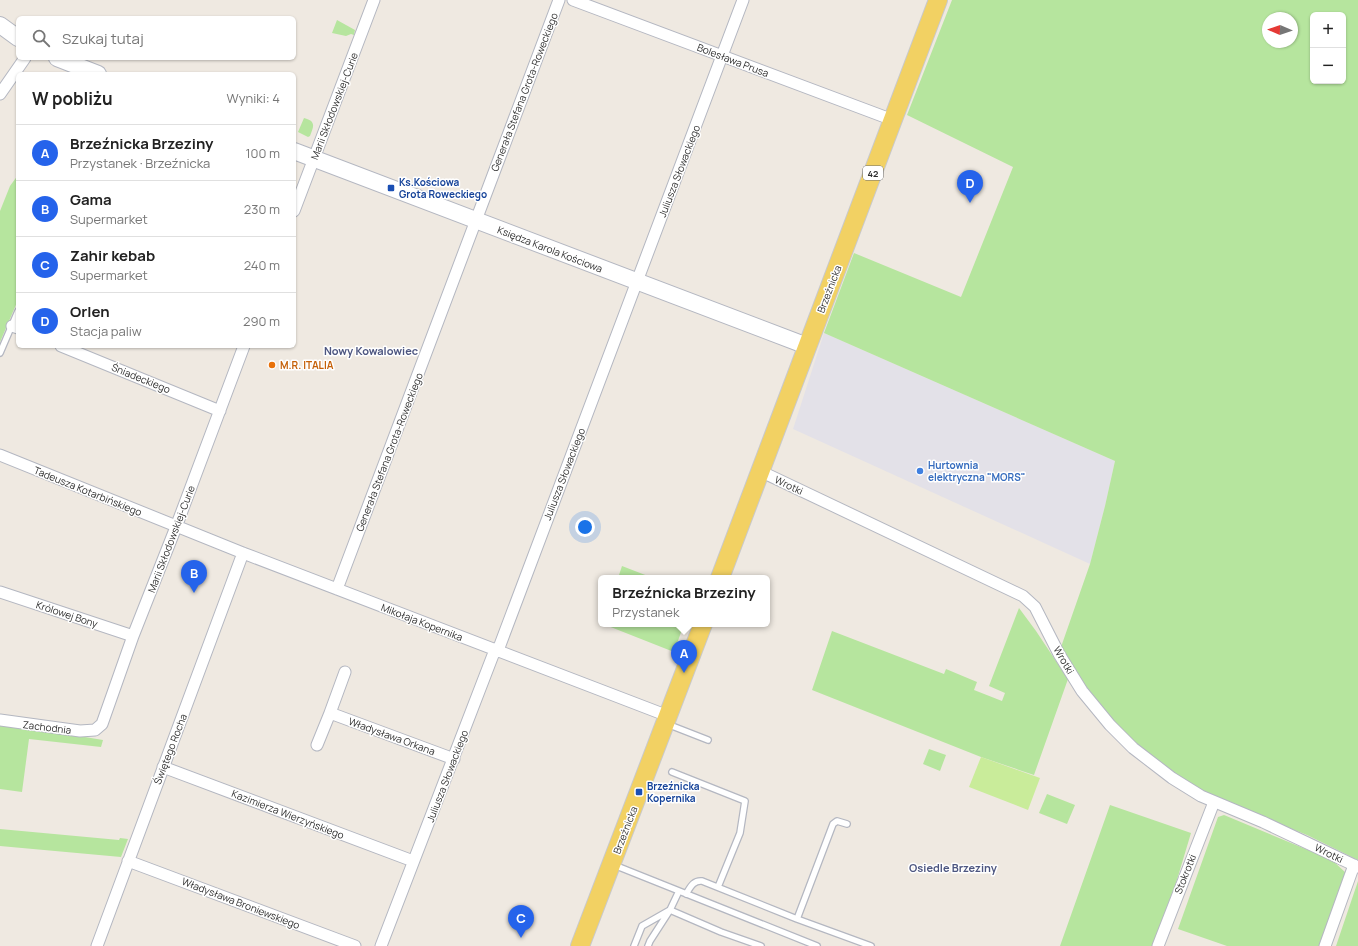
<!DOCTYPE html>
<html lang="pl">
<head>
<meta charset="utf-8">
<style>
  :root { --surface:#fff; --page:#f6f6f6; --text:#222; --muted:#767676; --line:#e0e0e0; --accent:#2563eb }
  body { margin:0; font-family:Manrope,sans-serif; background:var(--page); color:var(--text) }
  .controls { position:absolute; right:12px; top:12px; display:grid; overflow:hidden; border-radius:6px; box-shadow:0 1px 3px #0004 }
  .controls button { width:36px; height:36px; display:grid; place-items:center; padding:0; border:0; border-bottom:1px solid var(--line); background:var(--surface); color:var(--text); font:20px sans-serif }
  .compass { position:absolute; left:1262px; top:12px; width:36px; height:36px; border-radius:50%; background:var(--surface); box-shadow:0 1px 3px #0004; rotate:272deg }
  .you { position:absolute; left:585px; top:527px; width:14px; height:14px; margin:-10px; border:3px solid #fff; border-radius:50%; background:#1a73e8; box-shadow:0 0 0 6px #1a73e833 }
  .badge { display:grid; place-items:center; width:26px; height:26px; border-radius:50%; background:var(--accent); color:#fff; font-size:13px; font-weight:700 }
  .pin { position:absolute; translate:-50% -33px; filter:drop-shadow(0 1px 2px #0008) }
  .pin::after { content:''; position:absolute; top:21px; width:14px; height:12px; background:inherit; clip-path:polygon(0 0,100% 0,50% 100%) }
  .popup { position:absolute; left:598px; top:575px; width:172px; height:52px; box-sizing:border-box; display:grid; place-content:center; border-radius:6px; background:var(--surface); filter:drop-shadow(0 1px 3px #0005); font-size:13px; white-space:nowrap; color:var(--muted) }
  .popup b { font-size:15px; color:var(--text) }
  .popup::after { content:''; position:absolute; left:50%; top:100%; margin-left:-8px; border:8px solid transparent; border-top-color:var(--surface) }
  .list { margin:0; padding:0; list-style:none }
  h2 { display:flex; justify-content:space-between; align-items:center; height:52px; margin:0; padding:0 16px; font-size:17px }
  h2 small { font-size:13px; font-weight:400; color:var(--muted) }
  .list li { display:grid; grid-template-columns:26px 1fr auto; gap:12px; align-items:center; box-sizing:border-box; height:56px; padding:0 16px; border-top:1px solid var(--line) }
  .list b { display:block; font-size:15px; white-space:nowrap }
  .list p { margin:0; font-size:13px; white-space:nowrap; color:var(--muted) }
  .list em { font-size:13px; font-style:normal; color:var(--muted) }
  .icon { flex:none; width:22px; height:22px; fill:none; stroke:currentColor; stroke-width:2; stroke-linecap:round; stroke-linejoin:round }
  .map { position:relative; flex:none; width:1358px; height:946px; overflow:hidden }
  .search { position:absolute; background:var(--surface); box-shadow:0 1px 3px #0004; left:16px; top:16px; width:280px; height:44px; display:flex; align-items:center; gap:10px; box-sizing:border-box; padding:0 14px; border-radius:6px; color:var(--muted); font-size:15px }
  .panel { position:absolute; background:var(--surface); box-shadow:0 1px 3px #0004; left:16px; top:72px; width:280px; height:276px; border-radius:6px }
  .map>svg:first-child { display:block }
</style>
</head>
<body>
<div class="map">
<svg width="1358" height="946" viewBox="0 0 1358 946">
  <rect width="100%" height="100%" fill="#efe9e1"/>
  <path fill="#e3e1e8" d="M824,333L1115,461L1105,506L1090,564L793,429Z"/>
  <path fill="#b6e59e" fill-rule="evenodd" d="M952,0H1358V860L1307,835L1212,797L1195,788L1125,735L1082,682L1061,647L1090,564L1105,506L1115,461L824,333L854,253L961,297L1013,167L907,115ZM1313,15H1343V81H1313ZM1268,18H1292V42H1268Z
    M337,20L355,30L354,35L351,34L346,36L332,33Z
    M304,118C316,121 314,126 310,136L308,137L298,132Z
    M18,175V300L0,342V211L10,186Z
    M622,566L653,578H618Z
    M1019,608L1036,631L1068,679L1034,775L981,757L812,690L832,631L944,674L946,669L977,682L974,690L1002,701L1005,693L989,686Z
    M603,624H684L674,652Z
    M0,723L103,740L101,747L29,739L22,792L0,789Z
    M929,749L946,755L940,771L923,764Z
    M1047,794L1075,805L1067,824L1039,813Z
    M1110,805L1191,833L1176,883L1152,946H1060Z
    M1224,815L1332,860L1346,873L1320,946H1227L1178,929L1218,817Z
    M0,829L119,840L120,838L128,839L121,857L0,846Z
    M1358,881V946H1336L1356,887Z"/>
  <path fill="#c9ec9a" d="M981,757L1040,778L1028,810L969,787Z"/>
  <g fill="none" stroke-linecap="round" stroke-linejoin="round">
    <g stroke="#b4b7c1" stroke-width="8">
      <path id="lane" d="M0,353L18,311
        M667,724L708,740
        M672,772L745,801L740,833L718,887
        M614,865L817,946
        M686,894C690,888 693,880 702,881L797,919L871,946
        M797,919L833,824L837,821L847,824
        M634,946L642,926L670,910L721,932L761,946
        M648,946L650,941L670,910L679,891"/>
    </g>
    <g stroke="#b4b7c1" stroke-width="13">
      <path id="street" d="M573,0L893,120
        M0,94L25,58
        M294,211L374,0
        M12,326L18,328
        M61,346L220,411
        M0,455L243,553L668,716
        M760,471L1023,596L1035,607L1059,654L1082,691L1110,725L1133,748L1172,778L1201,796L1263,822L1358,867
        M337,589L559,0
        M0,592L133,636
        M345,672L330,713L454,759
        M0,720L80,731L95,730L102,724L133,636L176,527L244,346
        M317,745L330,713
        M163,767L413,861
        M128,861L355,946
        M97,946L243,553
        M381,946L493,655L500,645L743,0
        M1158,946L1214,802
        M1325,946L1354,865"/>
    </g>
    <g stroke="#b4b7c1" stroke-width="18">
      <path id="secondary" d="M0,25L18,38
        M57,58L98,74
        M294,151L807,346"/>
    </g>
    <g stroke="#c9c9c9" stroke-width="20">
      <path id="primary" d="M720,578L938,0
        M580,946L703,624"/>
    </g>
    <use href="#lane" stroke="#fff" stroke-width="5.5"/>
    <use href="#street" stroke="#fff" stroke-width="11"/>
    <use href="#secondary" stroke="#fff" stroke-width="16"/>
    <use href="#primary" stroke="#f2d163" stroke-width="18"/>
  </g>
  <g fill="#1a4fb4" stroke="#fff" stroke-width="1.5">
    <rect x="387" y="184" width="8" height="8" rx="2"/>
    <rect x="635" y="788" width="8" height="8" rx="2"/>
  </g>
  <circle fill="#e8710a" stroke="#fff" stroke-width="1.5" cx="272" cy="365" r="4"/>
  <circle fill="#3f7fe0" stroke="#fff" stroke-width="1.5" cx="920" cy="471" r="4"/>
  <g text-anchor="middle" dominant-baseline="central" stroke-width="3" stroke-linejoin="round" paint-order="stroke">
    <rect fill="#fff" stroke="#6d6d6d" stroke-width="1" x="863" y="166" width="20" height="14" rx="3"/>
    <g font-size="9" font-weight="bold" fill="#2e2e2e">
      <text x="873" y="173">42</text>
    </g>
    <g font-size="10" fill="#2e2e2e" stroke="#fff">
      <text transform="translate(733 60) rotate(21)">Bolesława Prusa</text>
      <text transform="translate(524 92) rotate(-69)">Generała Stefana Grota-Roweckiego</text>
      <text transform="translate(334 106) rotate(-69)">Marii Skłodowskiej-Curie</text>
      <text transform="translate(679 171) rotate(-69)">Juliusza Słowackiego</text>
      <text transform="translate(550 249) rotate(21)">Księdza Karola Kościowa</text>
      <text transform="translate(829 289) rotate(-69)">Brzeźnicka</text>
      <text transform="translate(141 378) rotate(22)">Śniadeckiego</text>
      <text transform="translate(389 452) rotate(-69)">Generała Stefana Grota-Roweckiego</text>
      <text transform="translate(564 474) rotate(-69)">Juliusza Słowackiego</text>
      <text transform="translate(789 485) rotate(25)">Wrotki</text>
      <text transform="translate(88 491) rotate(22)">Tadeusza Kotarbińskiego</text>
      <text transform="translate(171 539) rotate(-69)">Marii Skłodowskiej-Curie</text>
      <text transform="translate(67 614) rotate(18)">Królowej Bony</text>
      <text transform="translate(422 622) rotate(21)">Mikołaja Kopernika</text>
      <text transform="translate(1064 660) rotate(60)">Wrotki</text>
      <text transform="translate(47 727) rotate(7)">Zachodnia</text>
      <text transform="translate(392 736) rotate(20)">Władysława Orkana</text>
      <text transform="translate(170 749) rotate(-69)">Świętego Rocha</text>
      <text transform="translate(447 776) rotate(-69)">Juliusza Słowackiego</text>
      <text transform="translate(288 814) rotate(21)">Kazimierza Wierzyńskiego</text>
      <text transform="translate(625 830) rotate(-69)">Brzeźnicka</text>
      <text transform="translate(1329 853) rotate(26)">Wrotki</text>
      <text transform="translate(1185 874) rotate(-68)">Stokrotki</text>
      <text transform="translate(241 903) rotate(21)">Władysława Broniewskiego</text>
    </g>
    <g font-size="10" font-weight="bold" fill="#164399" stroke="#fff" text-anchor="start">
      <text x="399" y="182">Ks.Kościowa<tspan x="399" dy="12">Grota Roweckiego</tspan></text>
      <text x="647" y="786">Brzeźnicka<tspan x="647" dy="12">Kopernika</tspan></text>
    </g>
    <g font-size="10" font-weight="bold" fill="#c56008" stroke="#fff" text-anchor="start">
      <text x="280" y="365">M.R. ITALIA</text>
    </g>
    <g font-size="10" font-weight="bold" fill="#366cbe" stroke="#fff" text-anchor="start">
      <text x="928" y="465">Hurtownia<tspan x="928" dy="12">elektryczna "MORS"</tspan></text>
    </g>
    <g font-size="11" font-weight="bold" fill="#4d5680" stroke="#fff">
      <text x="371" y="350">Nowy Kowalowiec</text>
      <text x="953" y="867">Osiedle Brzeziny</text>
    </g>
  </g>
</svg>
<div class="controls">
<button>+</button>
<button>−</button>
</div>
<svg class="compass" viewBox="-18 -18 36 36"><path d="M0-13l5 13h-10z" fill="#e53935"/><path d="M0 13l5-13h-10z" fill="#767676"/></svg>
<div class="you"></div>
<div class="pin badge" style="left:684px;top:673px">A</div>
<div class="popup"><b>Brzeźnicka Brzeziny</b>Przystanek</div>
<div class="pin badge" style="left:194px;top:593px">B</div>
<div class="pin badge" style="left:521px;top:938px">C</div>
<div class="pin badge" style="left:970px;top:203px">D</div>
<div class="search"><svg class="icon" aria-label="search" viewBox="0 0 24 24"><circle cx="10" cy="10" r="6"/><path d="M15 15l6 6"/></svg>Szukaj tutaj</div>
<section class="panel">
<h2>W pobliżu<small>Wyniki: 4</small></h2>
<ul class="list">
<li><span class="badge">A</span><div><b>Brzeźnicka Brzeziny</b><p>Przystanek · Brzeźnicka</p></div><em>100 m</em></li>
<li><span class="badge">B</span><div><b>Gama</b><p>Supermarket</p></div><em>230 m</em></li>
<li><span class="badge">C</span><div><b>Zahir kebab</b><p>Supermarket</p></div><em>240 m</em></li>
<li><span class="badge">D</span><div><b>Orlen</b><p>Stacja paliw</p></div><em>290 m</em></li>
</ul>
</section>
</div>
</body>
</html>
